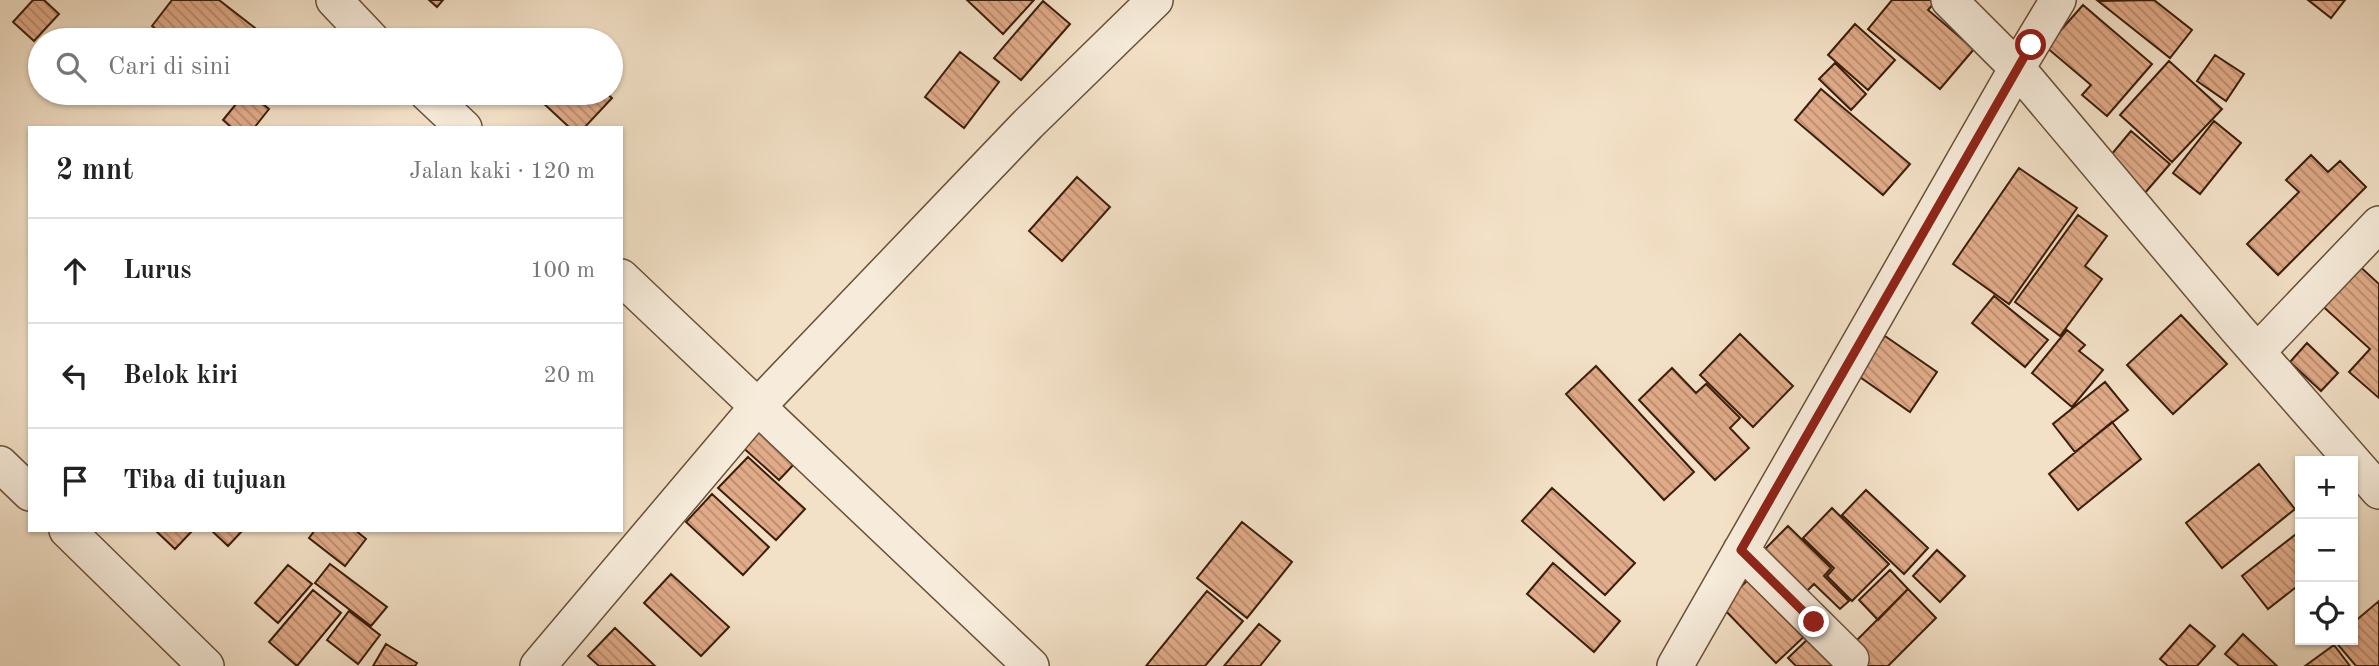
<!DOCTYPE html>
<html lang="id">
<head>
<meta charset="utf-8">
<style>
  :root { --surface:#fff; --page:#f6f6f6; --text:#222; --muted:#767676; --line:#e0e0e0 }
  body { margin:0; font-family:"Old Standard TT",serif; background:var(--page); color:var(--text) }
  .controls { position:absolute; right:21px; bottom:21px; display:grid; overflow:hidden; border-radius:0px; box-shadow:0 2px 5px #0004 }
  .controls button { width:63px; height:63px; display:grid; place-items:center; padding:0; border:0; border-bottom:2px solid var(--line); background:var(--surface); color:var(--text); font:35px sans-serif }
  .stop { position:absolute; width:21px; height:21px; margin:-16px; border:5px solid #8f2418; border-radius:50%; background:#fff }
  .stop.end { background:#8f2418; border-color:#fff; box-shadow:0 2px 7px #0008 }
  .list { margin:0; padding:0; list-style:none }
  h2 { display:flex; justify-content:space-between; align-items:center; height:91px; margin:0; padding:0 28px; font-size:30px }
  h2 small { font-size:23px; font-weight:400; color:var(--muted) }
  .list li { display:grid; grid-template-columns:46px 1fr auto; gap:21px; align-items:center; box-sizing:border-box; height:105px; padding:0 28px; border-top:2px solid var(--line) }
  .list b { display:block; font-size:26px; white-space:nowrap }
  .list em { font-size:23px; font-style:normal; color:var(--muted) }
  .icon { flex:none; width:38px; height:38px; fill:none; stroke:currentColor; stroke-width:2; stroke-linecap:round; stroke-linejoin:round }
  .map { position:relative; flex:none; width:2379px; height:666px; overflow:hidden }
  .search { position:absolute; background:var(--surface); box-shadow:0 2px 5px #0004; left:28px; top:28px; width:595px; height:77px; display:flex; align-items:center; gap:18px; box-sizing:border-box; padding:0 24px; border-radius:38px; color:var(--muted); font-size:26px }
  .panel { position:absolute; background:var(--surface); box-shadow:0 2px 5px #0004; left:28px; top:126px; width:595px; height:406px; border-radius:0px }
  .map>svg:first-child { display:block }
</style>
</head>
<body>
<div class="map">
<svg width="2379" height="666" viewBox="0 0 2379 666">
  <defs>
    <pattern id="building-back-hatch" width="6" height="6" patternUnits="userSpaceOnUse" patternTransform="scale(1.75)"><rect width="6" height="6" fill="#e1ab89"/><path d="M-1 5l2 2M0 0l6 6M5-1l2 2" fill="none" stroke="#b88b6e"/></pattern>
  </defs>
  <rect width="100%" height="100%" fill="#f3e1c7"/>
  <filter id="stains"><feTurbulence type="fractalNoise" baseFrequency=".00286" numOctaves="4"/><feColorMatrix values="0 0 0 0 .2 0 0 0 0 .09 0 0 0 0 .02 0 0 0 .5 -.17"/></filter>
  <radialGradient id="worn" r=".72"><stop offset=".6" stop-color="#630" stop-opacity="0"/><stop offset="1" stop-color="#630" stop-opacity=".3"/></radialGradient>
  <path fill="url(#building-back-hatch)" stroke="#3b1f0a" stroke-width="2" d="M33,0H44L59,14L34,41L13,22Z
    M172,0H219L255,28L246,40H171L152,26Z
    M429,0H443L437,7Z
    M967,0H1034L1003,34Z
    M1892,0H1937L1928,10L1974,49L1940,89L1868,29Z
    M2154,0L2192,30L2170,58L2098,1Z
    M2308,0H2345L2331,18Z
    M1043,1L1070,24L1021,80L994,58Z
    M2083,5L2152,64L2107,116L2082,95L2091,85L2046,47Z
    M1855,24L1895,60L1868,90L1828,55Z
    M960,52L999,82L964,128L925,97Z
    M2215,55L2244,74L2226,101L2197,81Z
    M2169,61L2222,109L2172,162L2120,115Z
    M1835,63L1866,94L1851,110L1819,79Z
    M1821,89L1910,164L1883,195L1795,120Z
    M245,93H249L269,109L254,128H232L223,120Z
    M549,93H606L612,98L584,128H570L541,101Z
    M2214,121L2241,143L2200,194L2173,173Z
    M2131,131L2170,164L2144,194L2106,161Z
    M2311,155L2328,172L2340,161L2366,187L2278,275L2247,244L2299,192L2286,180Z
    M2019,168L2077,208L2009,304L1953,264Z
    M1077,177L1110,207L1062,261L1029,231Z
    M2078,215L2107,236L2085,266L2102,279L2060,336L2015,302Z
    M2355,262L2379,284V398L2349,372L2370,349L2318,302Z
    M1994,296L2048,340L2025,367L1972,323Z
    M2181,315L2227,364L2173,414L2127,365Z
    M2067,330L2085,345L2079,351L2103,370L2072,407L2032,373Z
    M1740,334L1793,386L1753,427L1700,375Z
    M1885,336L1937,372L1910,412L1857,375Z
    M2307,343L2338,373L2321,391L2290,362Z
    M1596,366L1694,472L1664,500L1566,394Z
    M1672,368L1696,393L1706,384L1740,418L1730,428L1749,448L1715,480L1639,400Z
    M2105,382L2128,410L2075,452L2053,424Z
    M2112,422L2141,459L2078,510L2049,474Z
    M756,426L796,462L779,480L739,444Z
    M748,457L805,509L776,540L718,488Z
    M2259,464L2295,509L2222,568L2186,523Z
    M1552,488L1635,563L1605,595L1522,521Z
    M1866,490L1928,548L1904,574L1842,515Z
    M712,494L769,547L743,575L686,522Z
    M1832,508L1889,564L1852,601L1827,576L1834,568L1803,538Z
    M1242,522L1292,562L1247,618L1197,578Z
    M1788,526L1831,568L1824,576L1849,601L1840,609L1814,584L1801,597L1759,555Z
    M155,530H193L175,549Z
    M211,530H243L228,546Z
    M315,530H355L366,539L345,566L309,538Z
    M2300,531V584L2268,609L2242,576Z
    M1937,550L1965,576L1940,602L1913,576Z
    M1553,563L1620,621L1594,652L1527,594Z
    M330,564L387,607L371,626L315,583Z
    M288,565L312,584L278,623L255,603Z
    M1890,570L1908,589L1878,620L1859,600Z
    M1755,573L1810,631L1776,663L1721,606Z
    M671,574L729,627L701,656L644,603Z
    M1908,589L1936,618L1888,666H1868L1850,647Z
    M313,590L341,613L297,666L269,642Z
    M1207,591L1243,621L1205,666H1146Z
    M2379,601V666H2356L2334,640H2353V623Z
    M349,611L380,635L358,664L327,640Z
    M1259,624L1280,641L1260,666H1224Z
    M2190,625L2215,646L2197,666H2168L2160,659Z
    M615,628L655,666H599L588,656Z
    M2243,634L2277,666H2239L2225,654Z
    M1811,636L1839,666H1796L1788,658Z
    M386,644L417,663L415,666H373Z
    M2334,645L2350,666H2305Z"/>
  <g fill="none" stroke-linecap="round" stroke-linejoin="round">
    <g stroke="#695039" stroke-width="38">
      <path id="minor" d="M334,0L372,40
        M1949,0L2017,68L2237,329L2379,491
        M427,93L464,128
        M621,277L1031,666
        M2257,352L2379,224
        M0,464L30,493
        M67,530L206,666
        M1741,550L1851,659
        M538,666L758,406L1028,124L1155,0
        M1675,666L2017,68L2058,0"/>
    </g>
    <use href="#minor" stroke="#f7ecdb" stroke-width="35"/>
  </g>
  <g fill="none" stroke-linecap="round" stroke-linejoin="round">
    <path stroke="#8f2418" stroke-width="9" d="M1814,622L1741,550L2031,45"/>
  </g>
  <rect width="100%" height="100%" filter="url(#stains)"/>
  <rect width="100%" height="100%" fill="url(#worn)"/>
</svg>
<div class="controls">
<button>+</button>
<button>−</button>
<button><svg class="icon" aria-label="locate" viewBox="0 0 24 24"><circle cx="12" cy="12" r="6"/><path d="M12 2v4M12 18v4M2 12h4M18 12h4"/></svg></button>
</div>
<div class="stop" style="left:2031px;top:45px"></div>
<div class="stop end" style="left:1814px;top:622px"></div>
<div class="search"><svg class="icon" aria-label="search" viewBox="0 0 24 24"><circle cx="10" cy="10" r="6"/><path d="M15 15l6 6"/></svg>Cari di sini</div>
<section class="panel">
<h2>2 mnt<small>Jalan kaki · 120 m</small></h2>
<ul class="list">
<li><svg class="icon" aria-label="ahead" viewBox="0 0 24 24"><path d="M12 20V5M6 11l6-6 6 6"/></svg><div><b>Lurus</b></div><em>100 m</em></li>
<li><svg class="icon" aria-label="left" viewBox="0 0 24 24"><path d="M17 20v-9H6M10 6l-5 5 5 5"/></svg><div><b>Belok kiri</b></div><em>20 m</em></li>
<li><svg class="icon" aria-label="arrive" viewBox="0 0 24 24"><path d="M6 21V4h12l-3 4 3 4H6"/></svg><div><b>Tiba di tujuan</b></div></li>
</ul>
</section>
</div>
</body>
</html>
